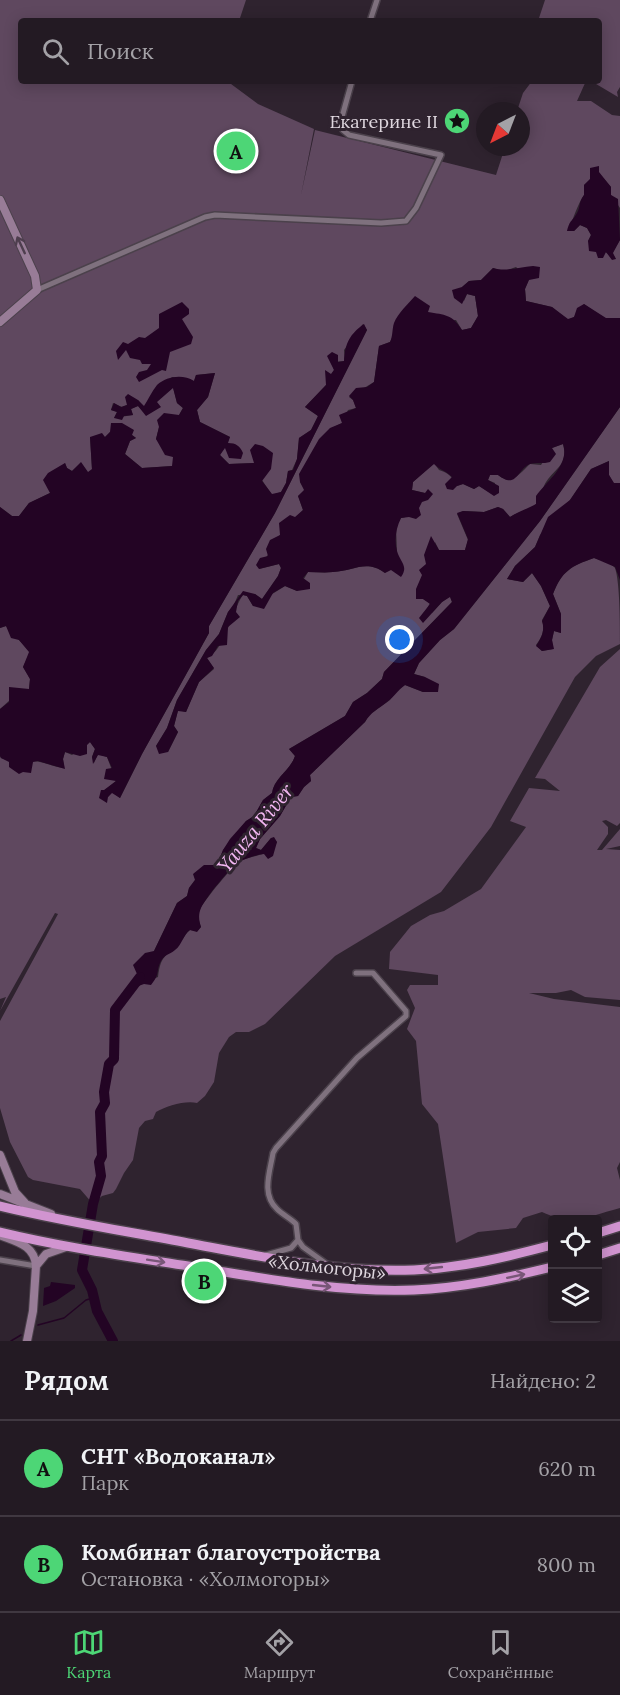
<!DOCTYPE html>
<html lang="ru">
<head>
<meta charset="utf-8">
<style>
  :root { --surface:#231a23; --page:#2b232b; --text:#f1f3f6; --muted:#a3a1a6; --line:#403841; --accent:#4dd676 }
  body { margin:0; font-family:Lora,serif; background:var(--page); color:var(--text) }
  .controls { position:absolute; right:18px; bottom:18px; display:grid; overflow:hidden; border-radius:6px; box-shadow:0 3px 15px #0003 }
  .controls button { width:54px; height:54px; display:grid; place-items:center; padding:0; border:0; border-bottom:2px solid var(--line); background:var(--surface); color:var(--text); font:30px sans-serif }
  .compass { position:absolute; left:476px; top:102px; width:54px; height:54px; border-radius:50%; background:var(--surface); box-shadow:0 3px 15px #0003; rotate:222deg }
  .you { position:absolute; left:400px; top:640px; width:21px; height:21px; margin:-15px; border:4px solid #fff; border-radius:50%; background:#1a73e8; box-shadow:0 0 0 9px #1a73e833 }
  .badge { display:grid; place-items:center; width:39px; height:39px; border-radius:50%; background:var(--accent); color:#111; font-size:20px; font-weight:700 }
  .pin { position:absolute; translate:-50% -50%; border:3px solid #fff; box-shadow:0 2px 6px #0006 }
  .list { margin:0; padding:0; list-style:none }
  h2 { display:flex; justify-content:space-between; align-items:center; height:78px; margin:0; padding:0 24px; font-size:26px }
  h2 small { font-size:20px; font-weight:400; color:var(--muted) }
  .list li { display:grid; grid-template-columns:39px 1fr auto; gap:18px; align-items:center; box-sizing:border-box; height:96px; padding:0 24px; border-top:2px solid var(--line) }
  .list b { display:block; font-size:22px; white-space:nowrap }
  .list p { margin:0; font-size:20px; white-space:nowrap; color:var(--muted) }
  .list em { font-size:20px; font-style:normal; color:var(--muted) }
  .icon { flex:none; width:33px; height:33px; fill:none; stroke:currentColor; stroke-width:2; stroke-linecap:round; stroke-linejoin:round }
  .map { position:relative; flex:none; width:620px; height:1341px; overflow:hidden }
  .search { position:absolute; background:var(--surface); box-shadow:0 3px 15px #0003; left:18px; right:18px; top:18px; height:66px; display:flex; align-items:center; gap:15px; box-sizing:border-box; padding:0 21px; border-radius:6px; color:var(--muted); font-size:22px }
  .sheet { height:270px; background:var(--surface) }
  nav { display:flex; justify-content:space-around; align-items:center; box-sizing:border-box; height:84px; border-top:2px solid var(--line); background:var(--surface); font-size:16px; color:var(--muted) }
  nav a { display:grid; justify-items:center; gap:3px }
  nav .on { color:var(--accent) }
  .map>svg:first-child { display:block }
</style>
</head>
<body>
<div class="map">
<svg width="620" height="1341" viewBox="0 0 620 1341">
  <rect width="100%" height="100%" fill="#2f232f"/>
  <path fill="#5f485f" d="M0,0H246L239,21H21V81H227L258,104L314,129L301,195L315,130L496,175L505,147H521V111H517L523,93L532,81H586L577,101H591L612,115L620,116V208L611,195V187L598,172L584,185V195C578,203 573,220 568,230L574,231L580,225L587,228L591,235L588,241L616,259L612,253L620,240V318L606,319L584,304L574,317L568,320L552,307L526,301L525,289L529,279L516,267L504,271L493,268L481,280L469,281L462,287L464,301L467,294L475,296L478,316L471,328L462,330L456,320L394,325L393,336L390,342L379,346L374,382L349,397L353,400L356,408L348,410L342,423L330,429L300,482L305,490L298,496L303,510L280,535L259,569L279,564L281,568L278,576L262,599L255,594L238,595L233,607L228,612L219,634L206,650L177,700L167,728L156,746L168,752L178,732L174,726L178,710L186,712L199,682L214,669L207,658C225,650 232,610 243,595L247,596L253,606L285,586L297,591L308,572C316,572 325,573 333,572C354,571 366,559 385,573L397,552L396,527L401,518C416,516 420,505 425,493L412,490L413,482L434,463L439,470C449,473 452,477 457,486L463,484L474,489L479,486L494,495L495,483L488,480L490,475H498C512,486 520,473 530,464L541,465L552,448L563,444C569,467 552,469 544,486C541,491 540,500 536,504C531,510 517,512 510,517L503,509L498,507L484,512L463,511L457,514L468,540L465,550H439L435,542L422,575L423,599L430,603L427,609L432,613L442,602L450,596L452,602L384,672L382,679L367,693L353,702L345,716L289,749L295,756C290,771 274,778 272,793L263,800L254,816L246,821L223,850L217,865L195,880L189,888L187,896L177,903L154,951L133,981V987L158,977C161,952 168,957 181,941C185,937 185,934 190,930L197,931L201,927C199,921 197,915 200,909C204,901 234,864 240,861C253,855 271,856 277,842L271,838L261,850L256,848L260,839L280,816L291,797L298,796L304,787L311,781L310,775L365,722L369,715L390,700L395,692L405,685L423,692L425,677L414,674L419,663L440,640L454,629L540,521L620,407V483L614,484L609,475V461L591,469L570,500L540,535L535,547L515,566L507,579L523,582L532,573L541,586L550,606L542,620C545,630 542,637 536,645L542,651L553,649L552,640L554,631L561,633V614L553,594C562,571 571,566 594,558C600,560 611,562 615,568C620,582 620,626 620,644L596,656L575,677L491,827L441,892L335,956L265,1024L249,1032H236L229,1037L219,1053L214,1082L205,1096L197,1103C186,1100 166,1106 156,1112L153,1119L145,1121L139,1128L133,1160L124,1173L116,1189L113,1193L102,1196L93,1204L80,1189L33,1180L28,1177L10,1142L0,1108V1021L58,914L55,913L0,1011L6,997L0,999V756L1,758C14,764 28,759 40,762C49,764 55,767 64,768L63,759L65,752L72,755L90,742L95,749L92,757L94,763L98,754L107,757L116,781L104,791L108,797L112,792L120,798L142,754L209,633V626L275,513L367,330L363,324L344,350L345,361L332,362L334,370L331,375L326,371V385L305,407L318,416L311,430L299,438L297,459L292,470L288,471L286,483L281,492L272,495L262,480L254,463L229,464L220,455L230,437L200,422L197,410L208,397L215,373L196,375L194,381L172,377L144,407L138,400L122,407L113,403L111,410L117,412L114,418L133,415L131,409L138,406L143,411L160,407L156,402L173,387L177,403L183,408L179,415L159,427L156,439L173,457V466L142,468L125,454L130,441L136,438L132,435L110,432L105,437H90L92,470L88,473L81,463L72,471L67,468L65,463L50,493L29,503L19,516H12L0,507Z
    M545,0H620V87L617,92L618,97L591,81H599V21H538Z
    M6,626L30,652L23,667L30,679L29,689H22L0,709V628Z
    M620,649V823L617,826L606,820L602,821L608,827V834L597,850H602L620,829V846L606,849L620,850V1000L585,997L571,990L556,993H529L554,999L620,1007V1162L617,1168L620,1180V1208C590,1216 572,1226 542,1212L523,1218L516,1228L478,1232L456,1243L438,1124L422,1104L416,1041L407,1029L415,1008L407,990L410,985H438V975L389,969L390,952L411,926L430,915L444,911L481,889L526,827L510,821L529,788L560,791L545,779L535,778L600,667Z"/>
  <path fill="#230424" d="M599,166V172L611,187V195L618,199L620,240L613,253L616,259L612,260L606,252L603,258H598L596,252L589,251L588,241L591,235L587,228L580,225L574,231H567C570,219 572,222 577,213C581,206 578,203 584,195V185L590,179V168Z
    M533,266L540,267L539,278L529,280L525,289L526,301L552,307L568,319L574,317L577,308L584,304L606,318H620V407L540,521L454,629L440,640L419,663L414,674L425,677L439,684L438,692H423L405,685C398,690 394,697 387,702C378,709 371,712 365,722L310,775L311,781L304,787L298,796L291,797L280,816L260,839L256,848L261,850L271,838L274,837L277,842L273,856L268,859L264,854C259,854 241,860 237,863C227,872 207,896 201,908C198,915 199,921 201,927L197,932L190,930C183,935 182,945 175,950C169,955 164,954 160,963C156,973 160,974 151,985L144,984L133,988V981L137,974L133,965L145,953L154,951L177,903L187,896L189,888L195,880L193,874L204,865H217L223,850L230,839L246,821L254,816L263,800L272,793C274,778 290,771 295,756L289,749L345,716L353,702L367,693L382,679L384,672L452,602L450,597L442,602L423,623L419,618L430,604L423,599H416V589L422,575L419,570L426,564L424,555L431,536L439,550H465L468,539L457,513L463,511L484,512L498,507L503,509L510,517C519,511 527,509 536,504V496C547,481 570,465 563,444L552,448L556,454L550,462C544,464 535,462 530,464C517,469 517,490 498,475H490L488,480L499,486V493L494,496L479,486L474,489L463,484L457,486L453,490L447,489L445,484L452,477C446,471 440,470 434,464L413,482L412,490L425,493L428,489L433,494L428,500L422,502L419,508L421,515L416,519L409,517L401,518C396,528 394,540 397,551C400,562 409,566 401,577L391,570L385,573C366,559 354,571 333,572C325,573 316,572 308,572L303,578L310,583V589L297,591L285,586L273,593L264,609L253,606L247,596L243,595L238,601L236,612L240,617L228,627L227,645L218,646L212,656L207,658L214,668L199,682L186,712L178,711L174,726L178,732L168,752L159,754L156,746L167,728L177,700L206,650L219,634L228,612L243,591L255,594L262,599L278,576L281,568L279,564L259,569L256,565L260,558L268,556L266,549L270,540L280,535L279,523L290,515L295,517L303,510L298,496L304,490L300,482L299,474L319,439L330,428L342,423L339,415L356,408L353,400L349,396L356,388L367,387L374,382L379,346L390,342C393,336 392,329 394,323C398,313 408,304 415,296L430,306L428,312C445,315 452,314 462,330L471,328L478,316L475,296L467,294L462,304L454,298L452,290L462,287L469,281L481,280L493,268C506,272 519,267 533,266Z
    M182,302L189,309V314L182,319L193,337L191,344L170,352L166,371L162,370L139,382L136,377L139,372L147,370L151,364H142L140,360L130,358L126,350L118,360L116,351L123,342L128,344L139,337L145,338L159,328V314Z
    M364,324L367,330L275,513L209,626V633L142,754L120,798L112,793L108,797L107,803L99,798L101,790H104L116,781L104,779L106,769L112,768L107,757L98,755L93,764L92,757L95,749L90,742L87,745V754L80,756L65,752L63,759L65,769L38,761L33,762L31,773L23,772L19,774L9,767V762L1,758L0,756V709L9,702V687L29,689L30,679L23,667L29,652L19,640L11,638L6,626L0,628V507L12,516H19L29,503L50,493L43,480L48,473L65,463L67,468L72,471L81,462L88,472L92,469L90,437L102,433L105,437L110,432L111,423H122L134,430L132,435L136,438L130,441L125,454L142,468L172,466L173,457L165,455L156,439L159,427L157,420L164,413L179,415L183,408L177,403L173,388L157,402L161,407L146,416L138,406L131,409L133,415L124,416L122,420L114,418L117,412L111,410L114,403L121,407L127,405L125,397L128,394L138,400L144,406C148,400 152,391 157,385C167,376 183,374 194,381L196,375L215,373L208,397L197,410L200,422L230,437L228,443C236,443 240,446 243,453L241,459L229,458L225,448L220,455L229,464L254,463L250,450L255,444L263,446L273,453L271,469L262,481L272,494L281,492L286,483L288,471L293,470L297,459L299,438L311,430L318,416L305,407L326,385L325,370L331,374L334,370L327,356L332,352L338,355V362L344,361C345,343 350,334 364,324Z
    M609,461V475L614,483H620V580L615,567L594,558C571,566 562,571 553,594L561,614V633L554,631L552,640L554,649L542,651L536,646C542,637 545,630 542,621L550,606L541,586L532,573L523,582L507,579L515,566L535,547L548,517L570,500L591,469Z
    M51,1282L75,1285V1288L56,1301L43,1306L44,1288L50,1286Z"/>
  <g fill="none" stroke-linecap="round" stroke-linejoin="round">
    <path stroke="#230424" stroke-width="1.5" d="M38,1325L64,1318L86,1300L93,1298
      M11,1341L21,1335"/>
    <path stroke="#230424" stroke-width="10" d="M113,1341L97,1311L92,1290L82,1270L93,1204L101,1176L99,1162L102,1156L100,1112L105,1103L104,1092L109,1064L114,1059L115,1010L140,977"/>
    <g stroke="#4b414b" stroke-width="8">
      <path id="street" d="M370,21L377,0
        M37,290L205,217L215,215L381,223L406,221L416,208L441,155L349,135L343,130L340,124L352,81
        M266,1255L291,1248L298,1240
        M0,1260L36,1266
        M328,1265L303,1247L298,1240L296,1224C290,1218 283,1215 277,1209C261,1194 270,1172 273,1153L276,1148L357,1058L406,1016V1011L373,973H356"/>
    </g>
    <g stroke="#4b414b" stroke-width="10">
      <path id="secondary" d="M0,200L35,276L37,290L0,322
        M0,1155L15,1192L25,1203
        M0,1194L51,1214
        M2,1236C18,1242 35,1246 36,1266
        M27,1341L33,1311L36,1266L46,1254L66,1247"/>
    </g>
    <g stroke="#4b414b" stroke-width="12">
      <path id="highway" d="M0,1206C62,1221 125,1231 188,1243C263,1257 337,1273 414,1270C461,1268 507,1257 552,1245
        M0,1232C62,1247 125,1256 188,1266C263,1278 338,1293 414,1290C461,1288 507,1278 552,1267
        M598,1233L620,1226
        M598,1255L620,1248"/>
    </g>
    <use href="#street" stroke="#7f717e" stroke-width="5"/>
    <use href="#secondary" stroke="#987c97" stroke-width="8"/>
    <use href="#highway" stroke="#d194d0" stroke-width="9"/>
  </g>
  <defs><path id="oneway-shaft" d="M-6 0H5M1.5-3L5.5 0L1.5 3" fill="none" stroke-width="1.6" stroke-linecap="round" stroke-linejoin="round" transform="scale(1.5)"/></defs>
  <use stroke="#4e3e4e" href="#oneway-shaft" transform="translate(21 245) rotate(-115)"/>
  <g stroke="#785677">
    <use href="#oneway-shaft" transform="translate(156 1261) rotate(9)"/>
    <use href="#oneway-shaft" transform="translate(433 1268) rotate(174)"/>
    <use href="#oneway-shaft" transform="translate(516 1276) rotate(-12)"/>
    <use href="#oneway-shaft" transform="translate(322 1286) rotate(6)"/>
  </g>
  <defs>
    <g id="sight-disc" transform="scale(1.35)"><circle r="9.5" fill="#4dd676" stroke="#2f232f"/><path d="M0-6L1.8-2.2L6-1.7L2.9 1.2L3.7 5.4L0 3.3L-3.7 5.4L-2.9 1.2L-6-1.7L-1.8-2.2Z" fill="#111"/></g>
  </defs>
  <g fill-rule="evenodd">
    <use href="#sight-disc" x="457" y="121"/>
  </g>
  <g text-anchor="middle" dominant-baseline="central" stroke-width="6" stroke-linejoin="round" paint-order="stroke">
    <g font-size="18" fill="#ded6de" stroke="#2f232f" text-anchor="end">
      <text x="438" y="121">Екатерине II</text>
    </g>
    <g font-size="18" fill="#ded6de" stroke="#2f232f">
      <text transform="translate(327 1267) rotate(6)">«Холмогоры»</text>
    </g>
    <g font-size="20" font-style="italic" fill="#f3b7f2" stroke="#2f232f">
      <text transform="translate(255 828) rotate(-51)">Yauza River</text>
    </g>
  </g>
</svg>
<div class="controls">
<button><svg class="icon" aria-label="locate" viewBox="0 0 24 24"><circle cx="12" cy="12" r="6"/><path d="M12 2v4M12 18v4M2 12h4M18 12h4"/></svg></button>
<button><svg class="icon" aria-label="layers" viewBox="0 0 24 24"><path d="M12 4l9 5-9 5-9-5zM3 14l9 5 9-5"/></svg></button>
</div>
<svg class="compass" viewBox="-18 -18 36 36"><path d="M0-13l5 13h-10z" fill="#e53935"/><path d="M0 13l5-13h-10z" fill="#a3a1a6"/></svg>
<div class="you"></div>
<div class="pin badge" style="left:236px;top:151px">A</div>
<div class="pin badge" style="left:204px;top:1281px">B</div>
<div class="search"><svg class="icon" aria-label="search" viewBox="0 0 24 24"><circle cx="10" cy="10" r="6"/><path d="M15 15l6 6"/></svg>Поиск</div>
</div>
<section class="sheet">
<h2>Рядом<small>Найдено: 2</small></h2>
<ul class="list">
<li><span class="badge">A</span><div><b>СНТ «Водоканал»</b><p>Парк</p></div><em>620 m</em></li>
<li><span class="badge">B</span><div><b>Комбинат благоустройства</b><p>Остановка · «Холмогоры»</p></div><em>800 m</em></li>
</ul>
</section>
<nav>
<a class="on"><svg class="icon" aria-label="map" viewBox="0 0 24 24"><path d="M3 6l6-2 6 2 6-2v14l-6 2-6-2-6 2zM9 4v14M15 6v14"/></svg>Карта</a>
<a><svg class="icon" aria-label="directions" viewBox="0 0 24 24"><path d="M12 3l9 9-9 9-9-9zM9 14v-3h6M13 9l2 2-2 2"/></svg>Маршрут</a>
<a><svg class="icon" aria-label="saved" viewBox="0 0 24 24"><path d="M7 4h10v16l-5-4-5 4z"/></svg>Сохранённые</a>
</nav>
</body>
</html>
